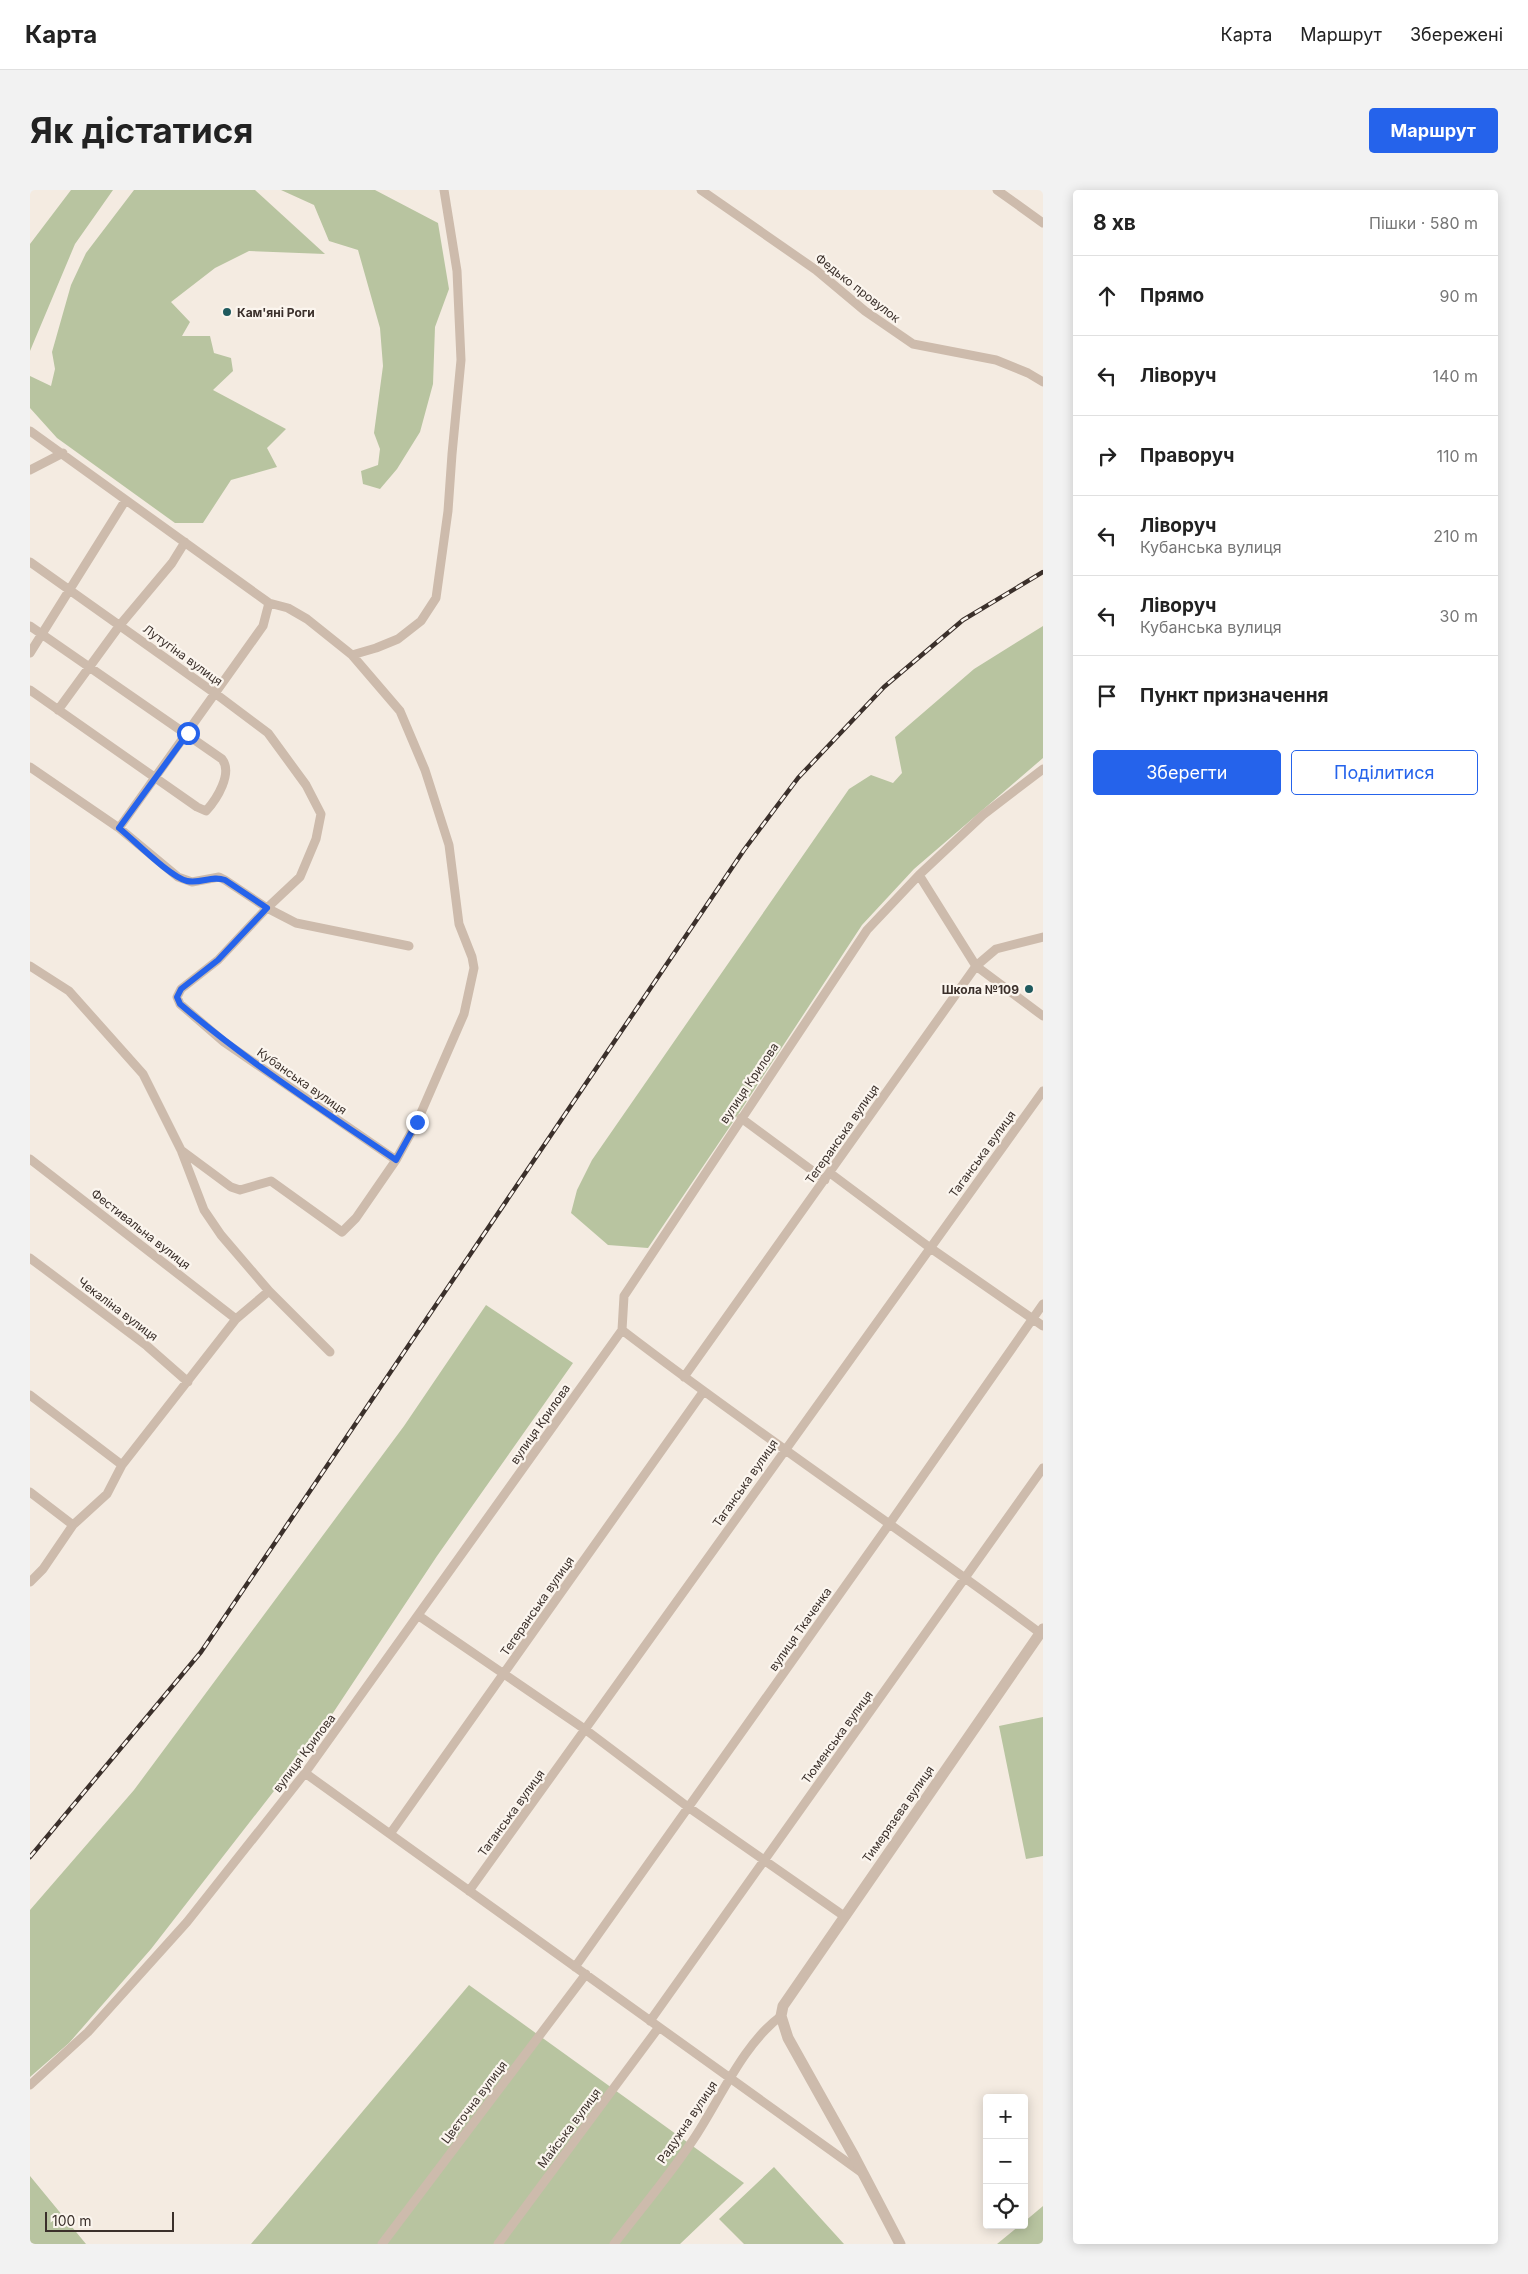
<!DOCTYPE html>
<html lang="uk">
<head>
<meta charset="utf-8">
<style>
  :root { --surface:#fff; --page:#f2f2f2; --text:#222; --muted:#767676; --line:#e0e0e0; --accent:#2563eb }
  body { margin:0; font-family:Inter,sans-serif; background:var(--page); color:var(--text) }
  .controls { position:absolute; right:15px; bottom:15px; display:grid; overflow:hidden; border-radius:5px; box-shadow:0 2px 12px #0003 }
  .controls button { width:45px; height:45px; display:grid; place-items:center; padding:0; border:0; border-bottom:1px solid var(--line); background:var(--surface); color:var(--text); font:25px sans-serif }
  .scale { position:absolute; left:15px; bottom:12px; width:129px; box-sizing:border-box; padding-left:5px; border:2px solid #3b302b; border-top:0; font-size:14px; line-height:18px; white-space:nowrap; color:#3b302b; -webkit-text-stroke:4px #fbf5ee; paint-order:stroke }
  .stop { position:absolute; width:15px; height:15px; margin:-11px; border:4px solid #2563eb; border-radius:50%; background:#fff }
  .stop.end { background:#2563eb; border-color:#fff; box-shadow:0 1px 5px #0008 }
  .list { margin:0; padding:0; list-style:none }
  h2 { display:flex; justify-content:space-between; align-items:center; height:65px; margin:0; padding:0 20px; font-size:21px }
  h2 small { font-size:16px; font-weight:400; color:var(--muted) }
  .list li { display:grid; grid-template-columns:32px 1fr auto; gap:15px; align-items:center; box-sizing:border-box; height:80px; padding:0 20px; border-top:1px solid var(--line) }
  .list b { display:block; font-size:19px; white-space:nowrap }
  .list p { margin:0; font-size:16px; white-space:nowrap; color:var(--muted) }
  .list em { font-size:16px; font-style:normal; color:var(--muted) }
  .actions { display:flex; gap:10px; padding:15px 20px }
  .actions a { flex:1; padding:11px 0; border:1px solid var(--accent); border-radius:5px; text-align:center; font-size:18px; color:var(--accent) }
  .actions .main { background:var(--accent); color:#fff }
  .icon { flex:none; width:28px; height:28px; fill:none; stroke:currentColor; stroke-width:2; stroke-linecap:round; stroke-linejoin:round }
  .map { position:relative; flex:none; width:1013px; height:2054px; overflow:hidden; border-radius:5px }
  header { display:flex; align-items:center; gap:30px; box-sizing:border-box; height:70px; padding:0 25px; background:var(--surface); border-bottom:1px solid var(--line) }
  header strong { font-size:24px }
  nav { display:flex; gap:28px; margin-inline-start:auto; font-size:18px }
  .intro { display:flex; align-items:center; justify-content:space-between; box-sizing:border-box; height:120px; padding:0 30px }
  h1 { margin:0; font-size:35px }
  .button { padding:12px 22px; border-radius:5px; background:var(--accent); color:#fff; font-size:18px; font-weight:700 }
  main { display:flex; gap:30px; padding:0 30px }
  aside { flex:1; background:var(--surface); border-radius:5px; box-shadow:0 2px 12px #0003 }
  .map>svg:first-child { display:block }
</style>
</head>
<body>
<header>
<strong>Карта</strong>
<nav><a>Карта</a><a>Маршрут</a><a>Збережені</a></nav>
</header>
<div class="intro"><h1>Як дістатися</h1><a class="button">Маршрут</a></div>
<main>
<div class="map">
<svg width="1013" height="2054" viewBox="0 0 1013 2054">
  <rect width="100%" height="100%" fill="#f4ebe1"/>
  <path fill="#b8c4a0" d="M41,0H83L45,54L0,161V54Z
    M104,0H225L295,64L219,61L185,78L141,112L160,132L152,146H180L184,163L201,168L203,181L183,200L256,239L237,258L247,277L201,290L173,333H145L27,248L0,218V186L21,196L25,179L22,162L41,95L56,63Z
    M251,0H345L408,33L419,99L405,137L403,194L390,242L367,279L350,299L333,294L331,281L348,275L350,259L344,243L353,176L350,138L328,60L299,51L284,15Z
    M1013,436V568L884,679L832,735L709,923L618,1058L578,1055L541,1023L547,1000L562,970L819,599L841,585L863,593L872,583L865,547L944,479Z
    M456,1115L543,1173L407,1366L293,1538L121,1759L39,1853L0,1887V1720L104,1600L374,1236Z
    M1013,1527V1666L996,1669L969,1536Z
    M439,1795L714,1993L650,2054H221Z
    M744,1977L814,2054H714L689,2029Z
    M0,1986L56,2054H0Z
    M1013,2016V2054H967L990,2035H994V2032Z"/>
  <g fill="none" stroke-linecap="round" stroke-linejoin="round">
    <path stroke="#cdbbac" stroke-width="9" d="M671,0L786,80L835,121L883,154L966,170L998,183L1013,192
      M967,0L1013,33
      M0,241L239,413L258,418L277,429L322,465L370,521L395,580L419,655L429,734L442,767L444,778L434,824L387,932L366,970L326,1028L312,1042L241,991L210,1000L201,997L151,960
      M0,280L33,263
      M0,372L186,504L238,543L276,595L291,624L286,649L270,687L237,718L188,770L151,799L147,807L150,814L194,852L366,970
      M0,436L192,569C203,583 187,609 176,621L167,617L0,500
      M0,463L95,311
      M322,465L346,458L368,449L391,431L406,408L418,321L422,264L431,170L427,81L414,0
      M28,520L90,435L142,373L155,352
      M0,577L89,638L148,687L162,692L189,687L195,690L237,718L266,733L379,756
      M89,638L233,436L239,413
      M889,685L946,776L1013,826
      M0,776L39,801L113,884L151,960L174,1020L191,1045L239,1101L300,1162
      M711,928L795,990
      M0,969L206,1129
      M800,983L899,1057L1013,1136
      M0,1068L117,1156L158,1192
      M592,1140C729,1245 872,1340 1010,1443
      M654,1187L946,776L966,759L1013,747
      M0,1205L92,1275
      M0,1302L43,1335
      M0,1392L13,1379L43,1335L77,1304L92,1275L206,1129L239,1101
      M389,1426L556,1540L658,1617L814,1726
      M275,1583L831,1982
      M360,1644L673,1202
      M439,1701L1013,901
      M545,1777L860,1333L1013,1114
      M620,1831L1013,1278
      M0,1895L58,1842L157,1732L275,1583L592,1140L594,1106L837,740L889,685L953,625L1013,579
      M352,2054L556,1784
      M468,2054L629,1837
      M584,2054C610,2020 639,1986 663,1950C690,1910 712,1855 751,1826"/>
    <path stroke="#cdbbac" stroke-width="11" d="M870,2054L824,1966L758,1848L751,1826L753,1816L1013,1439"/>
    <g stroke="#3b302b" stroke-width="4.5">
      <path id="rail" d="M0,1667L171,1462L714,660L768,588L854,497L933,430L1013,382"/>
    </g>
    <use href="#rail" stroke="#fbf5ee" stroke-width="2.5" stroke-dasharray="8" stroke-linecap="butt"/>
  </g>
  <g fill="none" stroke-linecap="round" stroke-linejoin="round">
    <path stroke="#2563eb" stroke-width="6" d="M158,543L89,638C104,650 140,687 157,691C171,694 182,685 195,690L237,718L188,770L151,799L147,807L150,814C218,872 292,920 366,970L387,932"/>
  </g>
  <g fill="#1f5a5e" stroke="#fbf5ee" stroke-width="2">
    <circle cx="197" cy="122" r="5"/>
    <circle cx="999" cy="799" r="5"/>
  </g>
  <g text-anchor="middle" dominant-baseline="central" stroke-width="4.5" stroke-linejoin="round" paint-order="stroke">
    <g font-size="12" fill="#3b302b" stroke="#fbf5ee">
      <text transform="translate(828 98) rotate(38)">Федько провулок</text>
      <text transform="translate(153 465) rotate(36)">Лутугіна вулиця</text>
      <text transform="translate(272 891) rotate(35)">Кубанська вулиця</text>
      <text transform="translate(719 893) rotate(-56)">вулиця Крилова</text>
      <text transform="translate(812 944) rotate(-55)">Тегеранська вулиця</text>
      <text transform="translate(952 964) rotate(-54)">Таганська вулиця</text>
      <text transform="translate(111 1039) rotate(38)">Фестивальна вулиця</text>
      <text transform="translate(88 1119) rotate(37)">Чекаліна вулиця</text>
      <text transform="translate(510 1234) rotate(-55)">вулиця Крилова</text>
      <text transform="translate(715 1293) rotate(-55)">Таганська вулиця</text>
      <text transform="translate(507 1416) rotate(-55)">Тегеранська вулиця</text>
      <text transform="translate(770 1439) rotate(-55)">вулиця Ткаченка</text>
      <text transform="translate(807 1547) rotate(-54)">Тюменська вулиця</text>
      <text transform="translate(274 1563) rotate(-53)">вулиця Крилова</text>
      <text transform="translate(481 1623) rotate(-54)">Таганська вулиця</text>
      <text transform="translate(868 1624) rotate(-55)">Тимерязєва вулиця</text>
      <text transform="translate(444 1912) rotate(-53)">Цвєточна вулиця</text>
      <text transform="translate(657 1932) rotate(-56)">Радужна вулиця</text>
      <text transform="translate(539 1938) rotate(-53)">Майська вулиця</text>
    </g>
    <g font-size="12" font-weight="bold" fill="#3b302b" stroke="#fbf5ee" text-anchor="start">
      <text x="207" y="122">Кам'яні Роги</text>
      <text x="989" y="799" text-anchor="end">Школа №109</text>
    </g>
  </g>
</svg>
<div class="controls">
<button>+</button>
<button>−</button>
<button><svg class="icon" aria-label="locate" viewBox="0 0 24 24"><circle cx="12" cy="12" r="6"/><path d="M12 2v4M12 18v4M2 12h4M18 12h4"/></svg></button>
</div>
<div class="scale">100 m</div>
<div class="stop" style="left:158px;top:543px"></div>
<div class="stop end" style="left:387px;top:932px"></div>
</div>
<aside>
<h2>8 хв<small>Пішки · 580 m</small></h2>
<ul class="list">
<li><svg class="icon" aria-label="ahead" viewBox="0 0 24 24"><path d="M12 20V5M6 11l6-6 6 6"/></svg><div><b>Прямо</b></div><em>90 m</em></li>
<li><svg class="icon" aria-label="left" viewBox="0 0 24 24"><path d="M17 20v-9H6M10 6l-5 5 5 5"/></svg><div><b>Ліворуч</b></div><em>140 m</em></li>
<li><svg class="icon" aria-label="right" viewBox="0 0 24 24"><path d="M7 20v-9h11M14 6l5 5-5 5"/></svg><div><b>Праворуч</b></div><em>110 m</em></li>
<li><svg class="icon" aria-label="left" viewBox="0 0 24 24"><path d="M17 20v-9H6M10 6l-5 5 5 5"/></svg><div><b>Ліворуч</b><p>Кубанська вулиця</p></div><em>210 m</em></li>
<li><svg class="icon" aria-label="left" viewBox="0 0 24 24"><path d="M17 20v-9H6M10 6l-5 5 5 5"/></svg><div><b>Ліворуч</b><p>Кубанська вулиця</p></div><em>30 m</em></li>
<li><svg class="icon" aria-label="arrive" viewBox="0 0 24 24"><path d="M6 21V4h12l-3 4 3 4H6"/></svg><div><b>Пункт призначення</b></div></li>
</ul>
<div class="actions"><a class="main">Зберегти</a><a>Поділитися</a></div>
</aside>
</main>
</body>
</html>
